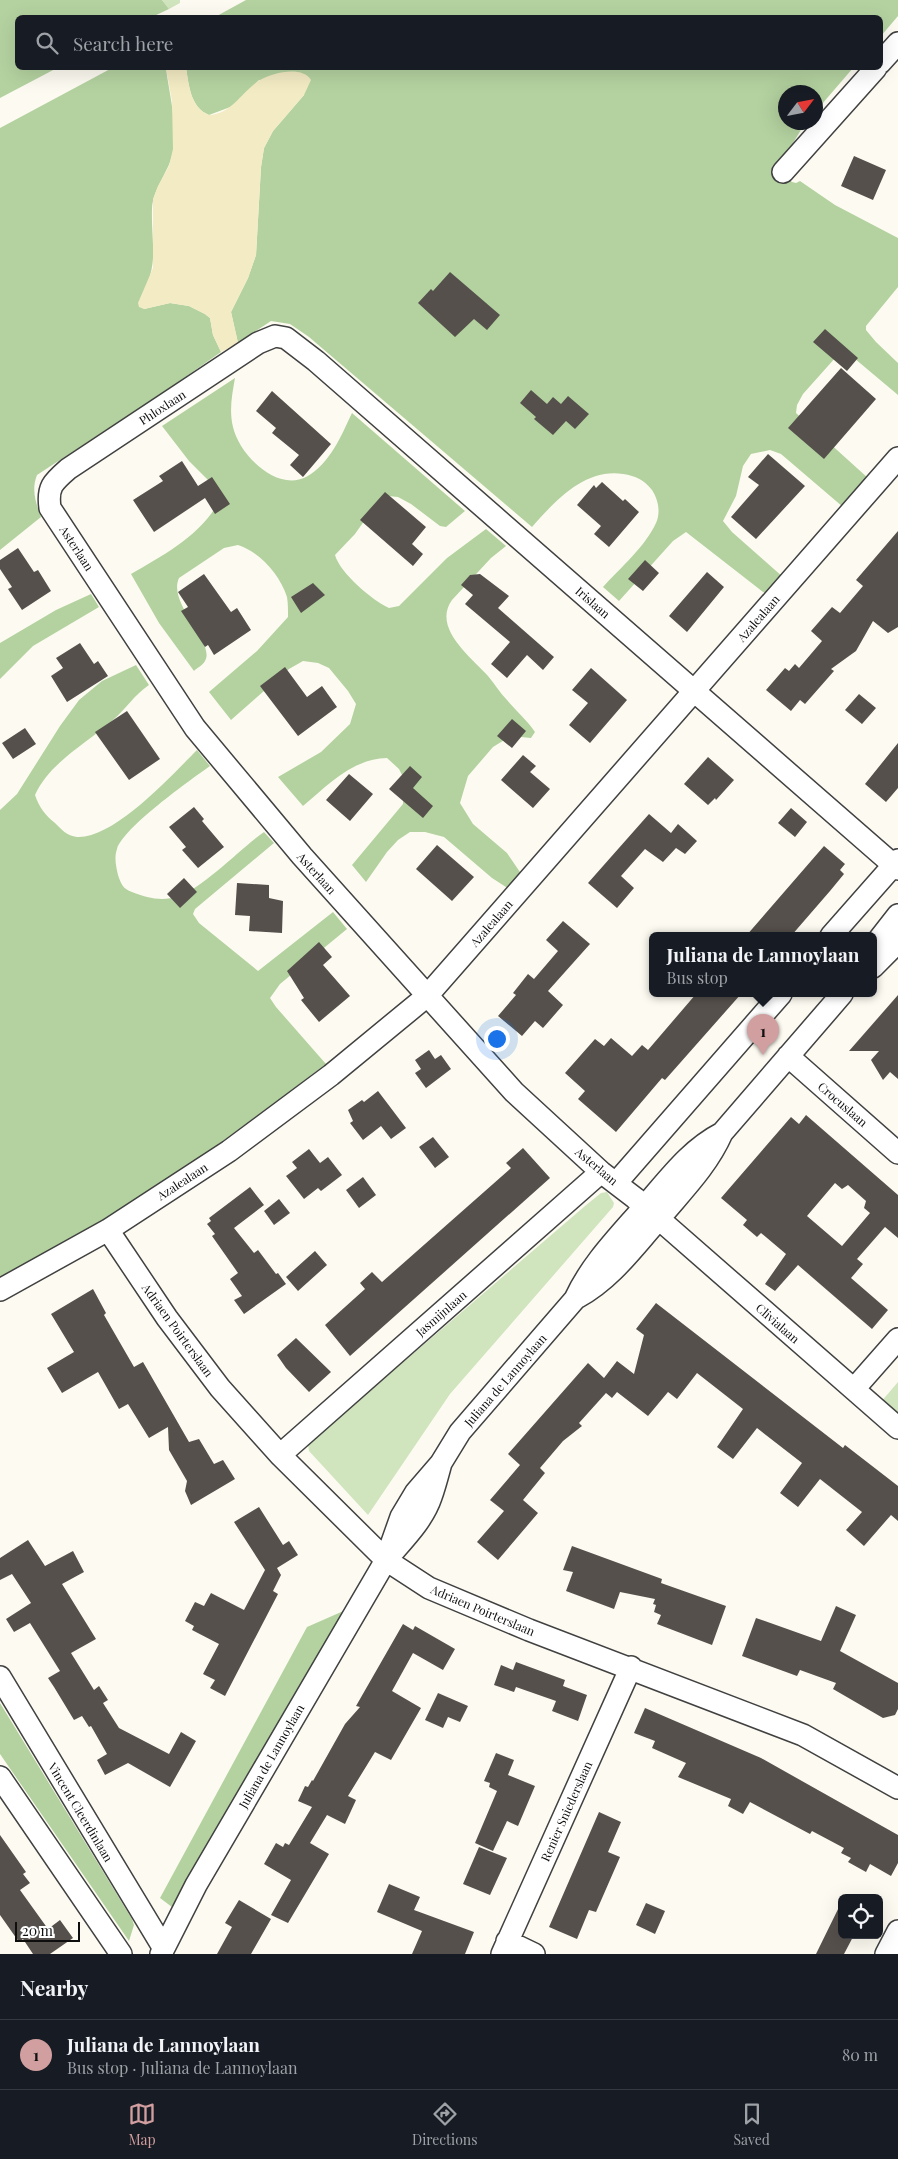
<!DOCTYPE html>
<html lang="en">
<head>
<meta charset="utf-8">
<style>
  :root { --surface:#171b24; --page:#20242c; --text:#f1f3f6; --muted:#9ea1a6; --line:#363941; --accent:#d29fa0 }
  body { margin:0; font-family:"Playfair Display",serif; background:var(--page); color:var(--text) }
  .controls { position:absolute; right:15px; bottom:15px; display:grid; overflow:hidden; border-radius:8px; box-shadow:0 5px 20px #0002 }
  .controls button { width:45px; height:45px; display:grid; place-items:center; padding:0; border:0; border-bottom:1px solid var(--line); background:var(--surface); color:var(--text); font:25px sans-serif }
  .compass { position:absolute; left:778px; top:85px; width:45px; height:45px; border-radius:50%; background:var(--surface); box-shadow:0 5px 20px #0002; rotate:58deg }
  .scale { position:absolute; left:15px; bottom:12px; width:65px; box-sizing:border-box; padding-left:5px; border:2px solid #0e0e0e; border-top:0; font-size:14px; line-height:18px; white-space:nowrap; color:#0e0e0e; -webkit-text-stroke:4px #fff; paint-order:stroke }
  .you { position:absolute; left:496px; top:1038px; width:18px; height:18px; margin:-12px; border:4px solid #fff; border-radius:50%; background:#1a73e8; box-shadow:0 0 0 8px #1a73e833 }
  .badge { display:grid; place-items:center; width:32px; height:32px; border-radius:50%; background:var(--accent); color:#111; font-size:16px; font-weight:700 }
  .pin { position:absolute; translate:-50% -41px; filter:drop-shadow(0 1px 2px #0008) }
  .pin::after { content:''; position:absolute; top:26px; width:18px; height:15px; background:inherit; clip-path:polygon(0 0,100% 0,50% 100%) }
  .popup { position:absolute; left:649px; top:932px; width:228px; height:65px; box-sizing:border-box; display:grid; place-content:center; border-radius:8px; background:var(--surface); filter:drop-shadow(0 1px 4px #0005); font-size:16px; white-space:nowrap; color:var(--muted) }
  .popup b { font-size:19px; color:var(--text) }
  .popup::after { content:''; position:absolute; left:50%; top:100%; margin-left:-10px; border:10px solid transparent; border-top-color:var(--surface) }
  .list { margin:0; padding:0; list-style:none }
  h2 { display:flex; justify-content:space-between; align-items:center; height:65px; margin:0; padding:0 20px; font-size:21px }
  h2 small { font-size:16px; font-weight:400; color:var(--muted) }
  .list li { display:grid; grid-template-columns:32px 1fr auto; gap:15px; align-items:center; box-sizing:border-box; height:70px; padding:0 20px; border-top:1px solid var(--line) }
  .list b { display:block; font-size:19px; white-space:nowrap }
  .list p { margin:0; font-size:16px; white-space:nowrap; color:var(--muted) }
  .list em { font-size:16px; font-style:normal; color:var(--muted) }
  .icon { flex:none; width:28px; height:28px; fill:none; stroke:currentColor; stroke-width:2; stroke-linecap:round; stroke-linejoin:round }
  .map { position:relative; flex:none; width:898px; height:1954px; overflow:hidden }
  .search { position:absolute; background:var(--surface); box-shadow:0 5px 20px #0002; left:15px; right:15px; top:15px; height:55px; display:flex; align-items:center; gap:12px; box-sizing:border-box; padding:0 18px; border-radius:8px; color:var(--muted); font-size:19px }
  .sheet { height:135px; background:var(--surface) }
  nav { display:flex; justify-content:space-around; align-items:center; box-sizing:border-box; height:70px; border-top:1px solid var(--line); background:var(--surface); font-size:14px; color:var(--muted) }
  nav a { display:grid; justify-items:center; gap:2px }
  nav .on { color:var(--accent) }
  .map>svg:first-child { display:block }
</style>
</head>
<body>
<div class="map">
<svg width="898" height="1954" viewBox="0 0 898 1954">
  <rect width="100%" height="100%" fill="#fdfbf1"/>
  <path fill="#d0e4be" d="M162,0H180V3L169,9Z
    M607,1192L614,1203L613,1207L450,1394L368,1515L309,1451L308,1444L585,1206L601,1193Z
    M898,1382V1418L880,1403Z"/>
  <path fill="#b4d2a0" d="M0,0H162L169,9L152,17L18,18V68H57L0,98Z
    M246,0H898V16L881,36L880,18L215,17Z
    M112,68H166C169,94 178,124 173,152C169,172 153,188 152,209C151,246 160,264 140,299L144,309L170,303L189,306L205,314L210,318L213,335L221,352L164,392L37,475C31,490 36,503 41,517L0,550V128Z
    M186,68H853L816,111V92H786V122L805,123L777,170L792,182L796,183L800,181L835,205L898,238V287L866,326V330L876,342L898,363V395L848,353L836,357L803,394L797,405L796,413L868,478L843,507L781,454L770,450L751,454L743,466L736,496L723,521L732,532L783,577L767,595L686,532L673,541L619,601L603,587C621,567 645,547 656,523C661,512 658,499 652,490C644,480 636,476 623,474C585,468 555,501 532,527L309,337L290,324L271,321L238,343L231,312L248,278L256,255L261,167L264,148L273,131L304,95L259,80L233,106L209,115C190,107 189,85 186,68Z
    M235,378C232,395 229,410 233,427C239,454 276,492 306,477C330,464 341,436 352,413L465,511L446,527L440,526L411,504L398,497L388,496L379,500L355,534L335,555C340,573 372,600 389,608L399,606L447,558L486,529L506,546L491,558L452,600C432,628 471,657 488,676C495,684 500,693 507,700C516,711 527,720 535,732L531,738L511,736L493,747L468,776L460,803L473,824L507,853L522,875L509,889L492,878L444,837L425,832H410L398,840L387,852L366,882L352,865L403,804L404,779L399,769L387,758C352,759 328,785 303,806L278,777L321,752L350,724L356,704L348,691L329,668L318,663L303,661L289,669L231,720L209,692L257,651L288,617C288,610 288,603 287,597C280,575 260,552 238,545L224,548L179,578C167,604 216,643 205,661C203,665 197,668 194,671L159,623L131,574C162,556 198,537 217,505L212,484L189,461L162,426Z
    M91,594L99,607L33,646L0,679V643L56,610Z
    M136,665L149,685C134,695 126,709 113,720C86,744 50,762 35,795C39,807 45,815 55,823C61,829 67,836 77,837C114,839 172,775 197,750L210,766C189,781 124,827 117,849C114,858 116,866 118,875C121,884 123,889 132,892C148,898 162,902 179,896C203,888 241,848 264,832L274,843L195,909L193,914L199,923L258,971L333,912L347,929L280,984L270,998L276,1007L326,1064C262,1112 197,1162 129,1205C87,1231 44,1255 0,1278V810L17,794L60,726L79,700L102,681Z
    M348,1609L175,1903L172,1907L160,1898L307,1627Z
    M0,1703L132,1919L134,1925L129,1941L0,1754Z"/>
  <path fill="#f3ebc3" d="M166,68H186C189,85 190,107 209,115C232,114 242,91 260,80C272,73 302,65 311,80L304,95L273,131L264,148L261,167L256,255L248,278L231,312L238,343L221,352L213,335L210,318L205,314L189,306L170,303L144,309L139,307L138,303L153,268V199L158,186L169,166L173,149L172,101Z"/>
  <path fill="#55504c" fill-rule="evenodd" d="M854,156L886,170L873,200L841,186Z
    M450,272L500,315L487,330L474,319L455,337L418,303L431,289L433,291Z
    M825,329L858,358L847,371L813,342Z
    M841,368L876,399L824,459L788,428Z
    M531,390L547,404L553,397L561,404L568,396L589,414L575,429L566,421L553,435L534,419L536,417L520,403Z
    M272,391L331,444L303,477L290,465L299,455L272,433L276,428L256,411Z
    M768,454L805,486L756,539L731,517L759,485L748,477Z
    M182,461L198,486L212,477L230,504L215,514L205,498L154,532L133,500L163,481L159,476Z
    M602,482L623,501L625,499L639,512L609,547L594,534L601,526L577,505L594,485L596,488Z
    M385,492L426,527L412,544L423,554L413,566L360,520Z
    M898,531V627L888,633L873,621L856,651L831,669L834,671L805,704L800,700L791,711L766,690L785,668L789,671L795,664L799,668L822,641L811,631L832,607L840,613L863,586L856,580Z
    M18,548L34,572L38,570L51,591L22,610L8,589L12,587L0,569V560Z
    M645,560L659,573L643,591L628,579Z
    M707,572L724,587L687,632L669,616Z
    M204,574L231,612L237,608L251,630L214,655L208,645L205,647L181,611L188,607L178,592Z
    M480,574L509,596L498,608L554,657L543,670L527,655L507,678L491,664L510,642L465,604L473,595L461,585L470,575Z
    M313,583L325,595L301,613L291,597Z
    M80,643L94,664L98,661L108,676L67,702L51,676L63,668L56,658Z
    M285,667L307,697L322,686L337,707L298,736L260,686Z
    M591,668L627,700L590,743L569,725L588,703L572,690Z
    M859,694L876,708L862,724L845,710Z
    M127,711L160,759L129,780L95,732Z
    M512,719L526,731L512,748L497,736Z
    M25,728L36,744L13,759L2,743Z
    M898,743V788L886,802L865,784Z
    M523,755L536,766L530,772L550,789L533,808L501,780Z
    M708,757L734,780L716,800L715,798L708,805L684,784Z
    M410,766L422,777L413,788L433,806L423,818L389,789Z
    M349,774L373,794L350,821L326,800Z
    M194,807L204,819L202,821L224,847L198,868L182,850L186,847L169,827Z
    M791,808L807,822L795,837L778,823Z
    M649,814L671,833L678,824L697,841L685,854L676,848L663,862L645,849L621,876L634,888L617,908L588,883Z
    M437,845L474,877L452,901L416,869Z
    M824,846L845,864L840,870L844,874L830,891L791,936H746Z
    M184,878L197,892L180,908L167,894Z
    M237,883L269,885V898L283,901L282,933L249,931L250,916L235,915Z
    M563,921L590,944L548,991L563,1005L543,1028L535,1021L522,1036L498,1016L516,995L513,993L528,974L534,979L558,951L546,940Z
    M319,942L332,957L323,965L350,996L319,1022L301,1000L304,998L287,971Z
    M696,994H741L665,1080L662,1078L616,1132L578,1099L585,1091L565,1073L595,1039L604,1046L611,1038L632,1056L642,1045L648,1050Z
    M898,995V1079L890,1072L883,1080L871,1060L879,1051H849Z
    M429,1050L435,1059L441,1055L451,1069L426,1088L415,1073L421,1069L415,1060Z
    M378,1091L406,1128L391,1139L381,1126L363,1140L350,1123L353,1121L348,1110L362,1100L364,1102Z
    M806,1115L898,1195V1238L885,1227L857,1259L863,1264L851,1278L888,1310L872,1329L798,1265L775,1291L765,1284L786,1254L761,1233L757,1237L743,1225L747,1220L721,1198L791,1117L799,1124ZM835,1183L842,1189L848,1185L866,1201L864,1208L870,1213L842,1246L807,1216Z
    M433,1137L449,1157L435,1168L419,1147Z
    M523,1148L550,1178L350,1356L325,1325L365,1289L360,1283L372,1272L382,1282L511,1168L506,1163Z
    M309,1149L320,1163L328,1157L342,1175L321,1191L318,1188L304,1199L286,1176L297,1168L292,1162Z
    M363,1177L376,1195L359,1208L346,1190Z
    M250,1187L264,1205L234,1228L254,1253L258,1250L276,1274L278,1273L286,1284L244,1314L234,1300L242,1296L230,1279L238,1273L212,1236L215,1234L207,1224L211,1221L209,1218Z
    M279,1199L290,1213L274,1225L264,1211Z
    M315,1251L327,1265L298,1291L286,1277Z
    M93,1289L106,1313L104,1315L134,1367L143,1362L189,1442L199,1439L214,1464L223,1460L235,1479L191,1505L185,1491L187,1481L169,1450L168,1427L149,1438L128,1404L119,1409L98,1372L62,1393L47,1368L74,1352L51,1314Z
    M656,1303L843,1448L845,1445L898,1486V1521L891,1515L864,1546L846,1530L862,1512L820,1479L798,1507L780,1493L802,1463L757,1428L733,1459L717,1447L743,1409L697,1373L677,1399L668,1392L648,1416L617,1392L612,1398L606,1393L579,1423L582,1426L563,1441L540,1468L545,1473L523,1500L538,1513L498,1560L477,1542L504,1511L490,1500L520,1465L508,1454L588,1363L604,1378L617,1361L634,1374L644,1335L636,1329Z
    M296,1338L331,1372L309,1392L286,1368L277,1355Z
    M259,1507L283,1545L289,1541L298,1555L277,1568L281,1575L273,1591L278,1594L225,1696L210,1688L215,1680L203,1674L219,1644L192,1630L194,1626L185,1621L195,1602L204,1606L211,1593L244,1610L265,1570L234,1522Z
    M28,1540L45,1566L73,1551L84,1572L62,1584L96,1639L71,1653L94,1690L99,1686L108,1700L103,1703L119,1728L169,1754L181,1732L196,1741L170,1787L128,1763L105,1775L97,1760L107,1754L91,1726L89,1727L82,1716L74,1720L54,1687L48,1678L60,1671L30,1623L14,1632L6,1619L31,1603L12,1574L0,1580V1558Z
    M572,1546L662,1579L661,1583L726,1606L712,1645L657,1624L661,1615L654,1612L656,1605L653,1604L655,1599L620,1592L614,1609L566,1591L573,1572L563,1570Z
    M836,1606L856,1615L840,1651L898,1683V1709L895,1715L883,1718L833,1689L836,1683L800,1670L797,1676L742,1656L756,1618L821,1641Z
    M403,1624L413,1630L415,1626L455,1649L443,1670L413,1653L392,1691L421,1708L391,1760L375,1752L348,1796L356,1800L345,1824L327,1815L310,1843L329,1854L288,1923L271,1915L291,1880L264,1864L276,1843L283,1847L285,1843L289,1845L312,1807L298,1801L305,1786L308,1787L312,1780L313,1781L345,1724L360,1707L356,1706Z
    M516,1662L565,1680L563,1686L587,1695L578,1721L552,1711L556,1701L516,1687L514,1692L494,1685L501,1665L513,1670Z
    M438,1693L468,1706L460,1722L448,1717L443,1728L425,1720Z
    M645,1708L761,1758L898,1835V1863L891,1876L870,1864L866,1872L848,1862L851,1858L841,1853L844,1848L812,1831L810,1834L750,1802L743,1814L728,1806L731,1799L678,1777L686,1763L652,1748L655,1741L634,1733Z
    M496,1753L514,1760L508,1775L535,1786L518,1826L507,1821L493,1851L475,1843L497,1791L489,1787L490,1783L484,1781Z
    M599,1812L621,1822L608,1852L620,1857L596,1912L589,1910L577,1939L549,1927Z
    M0,1835L26,1872L23,1874L30,1883L20,1890L48,1929L60,1920L73,1938L50,1954H33L23,1939L19,1942L0,1915Z
    M479,1847L507,1858L490,1895L463,1884Z
    M389,1884L420,1897L414,1910L474,1932L465,1954H412L422,1931L377,1912Z
    M239,1900L271,1919L251,1954H217L232,1927L225,1923Z
    M842,1901V1935H854L844,1954H816Z
    M646,1903L665,1911L655,1934L636,1925Z"/>
  <g fill="none" stroke-linecap="round" stroke-linejoin="round">
    <g stroke="#414141" stroke-width="24">
      <path id="minor" d="M880,63L898,43
        M783,172L876,68
        M898,869L316,361L286,338L275,336L258,343L68,469C53,482 47,487 50,508L195,728L302,856L514,1092L601,1172L635,1198L898,1428
        M831,936L898,860
        M873,947L898,915
        M873,967L898,942
        M788,1056L898,1153
        M617,1182L781,994
        M108,1230L167,1318L220,1388L280,1455L386,1560L429,1588L529,1630L803,1735L898,1788
        M0,1290L108,1230L229,1151L331,1075L427,996L898,458
        M578,1297C611,1279 633,1248 658,1220C681,1192 707,1167 722,1133L842,994
        M854,1389L898,1339
        M280,1455L601,1172
        M390,1548L401,1517L416,1492L441,1463L460,1432L575,1299C591,1264 619,1236 644,1207C668,1180 689,1150 722,1133
        M0,1677L163,1947
        M0,1777L121,1954
        M507,1941L534,1954
        M161,1954L196,1885L386,1560C402,1541 423,1521 431,1497C435,1486 438,1474 441,1463
        M502,1954L631,1667
        M886,1954L898,1931"/>
    </g>
    <use href="#minor" stroke="#fff" stroke-width="21"/>
  </g>
  <g text-anchor="middle" dominant-baseline="central" stroke-width="5" stroke-linejoin="round" paint-order="stroke">
    <g font-size="12" fill="#0e0e0e" stroke="#fff">
      <text transform="translate(162 407) rotate(-33)">Phloxlaan</text>
      <text transform="translate(77 548) rotate(57)">Asterlaan</text>
      <text transform="translate(593 602) rotate(41)">Irislaan</text>
      <text transform="translate(758 618) rotate(-49)">Azalealaan</text>
      <text transform="translate(317 873) rotate(48)">Asterlaan</text>
      <text transform="translate(491 923) rotate(-49)">Azalealaan</text>
      <text transform="translate(843 1104) rotate(41)">Crocuslaan</text>
      <text transform="translate(597 1166) rotate(40)">Asterlaan</text>
      <text transform="translate(182 1181) rotate(-33)">Azalealaan</text>
      <text transform="translate(441 1313) rotate(-41)">Jasmijnlaan</text>
      <text transform="translate(778 1323) rotate(41)">Clivialaan</text>
      <text transform="translate(178 1330) rotate(54)">Adriaen Poirterslaan</text>
      <text transform="translate(505 1380) rotate(-49)">Juliana de Lannoylaan</text>
      <text transform="translate(483 1610) rotate(23)">Adriaen Poirterslaan</text>
      <text transform="translate(271 1756) rotate(-60)">Juliana de Lannoylaan</text>
      <text transform="translate(566 1811) rotate(-66)">Renier Sniederslaan</text>
      <text transform="translate(81 1812) rotate(59)">Vincent Cleerdinlaan</text>
    </g>
  </g>
</svg>
<div class="controls">
<button><svg class="icon" aria-label="locate" viewBox="0 0 24 24"><circle cx="12" cy="12" r="6"/><path d="M12 2v4M12 18v4M2 12h4M18 12h4"/></svg></button>
</div>
<svg class="compass" viewBox="-18 -18 36 36"><path d="M0-13l5 13h-10z" fill="#e53935"/><path d="M0 13l5-13h-10z" fill="#9ea1a6"/></svg>
<div class="scale">20 m</div>
<div class="you"></div>
<div class="pin badge" style="left:763px;top:1055px">1</div>
<div class="popup"><b>Juliana de Lannoylaan</b>Bus stop</div>
<div class="search"><svg class="icon" aria-label="search" viewBox="0 0 24 24"><circle cx="10" cy="10" r="6"/><path d="M15 15l6 6"/></svg>Search here</div>
</div>
<section class="sheet">
<h2>Nearby<small></small></h2>
<ul class="list">
<li><span class="badge">1</span><div><b>Juliana de Lannoylaan</b><p>Bus stop · Juliana de Lannoylaan</p></div><em>80 m</em></li>
</ul>
</section>
<nav>
<a class="on"><svg class="icon" aria-label="map" viewBox="0 0 24 24"><path d="M3 6l6-2 6 2 6-2v14l-6 2-6-2-6 2zM9 4v14M15 6v14"/></svg>Map</a>
<a><svg class="icon" aria-label="directions" viewBox="0 0 24 24"><path d="M12 3l9 9-9 9-9-9zM9 14v-3h6M13 9l2 2-2 2"/></svg>Directions</a>
<a><svg class="icon" aria-label="saved" viewBox="0 0 24 24"><path d="M7 4h10v16l-5-4-5 4z"/></svg>Saved</a>
</nav>
</body>
</html>
